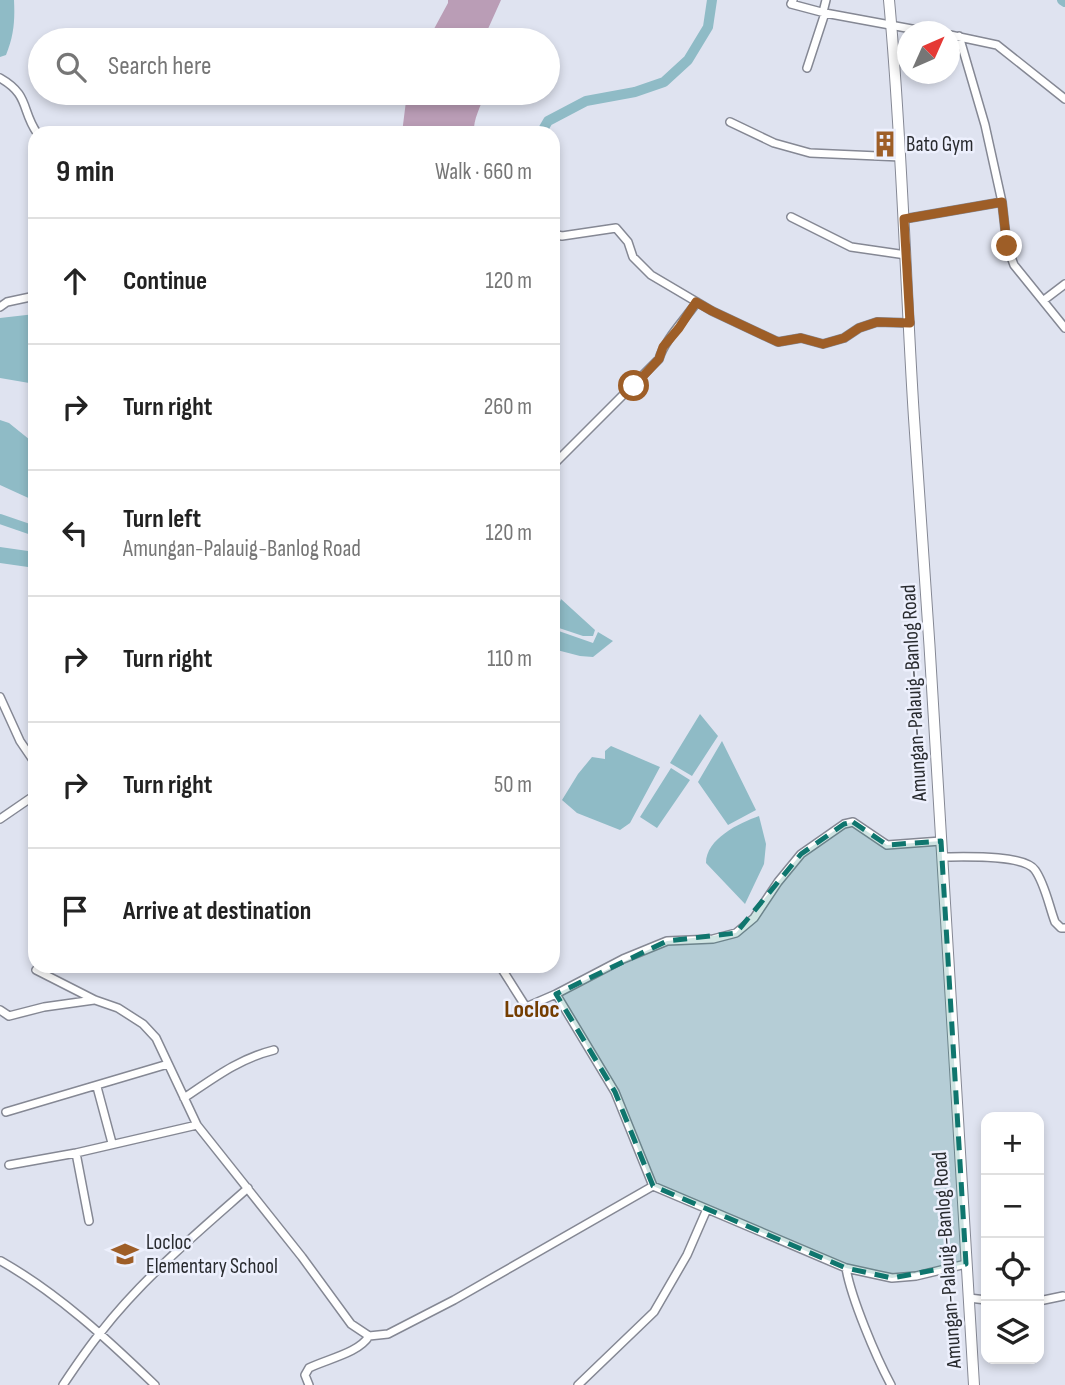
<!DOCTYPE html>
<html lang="en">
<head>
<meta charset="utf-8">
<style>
  :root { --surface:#fff; --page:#f6f6f6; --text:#222; --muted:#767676; --line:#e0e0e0 }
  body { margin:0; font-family:"Sofia Sans Condensed",sans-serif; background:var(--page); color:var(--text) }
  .controls { position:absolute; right:21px; bottom:21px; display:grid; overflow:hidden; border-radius:14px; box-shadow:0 4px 10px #0003 }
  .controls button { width:63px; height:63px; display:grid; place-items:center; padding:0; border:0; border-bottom:2px solid var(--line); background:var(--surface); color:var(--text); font:35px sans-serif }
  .compass { position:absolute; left:897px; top:21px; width:63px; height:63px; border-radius:50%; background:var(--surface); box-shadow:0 4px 10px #0003; rotate:45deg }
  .stop { position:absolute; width:21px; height:21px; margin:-16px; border:5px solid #9e5e27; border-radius:50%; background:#fff }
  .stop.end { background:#9e5e27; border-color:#fff; box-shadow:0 2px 7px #0008 }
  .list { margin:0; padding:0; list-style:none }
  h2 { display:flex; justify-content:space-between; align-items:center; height:91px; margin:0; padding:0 28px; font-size:30px }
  h2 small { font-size:23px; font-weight:400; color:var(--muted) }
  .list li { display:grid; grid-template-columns:46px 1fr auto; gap:21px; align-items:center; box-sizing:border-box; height:126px; padding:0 28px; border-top:2px solid var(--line) }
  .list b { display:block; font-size:26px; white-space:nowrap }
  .list p { margin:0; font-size:23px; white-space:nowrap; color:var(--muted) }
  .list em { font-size:23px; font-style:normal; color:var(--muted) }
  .icon { flex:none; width:38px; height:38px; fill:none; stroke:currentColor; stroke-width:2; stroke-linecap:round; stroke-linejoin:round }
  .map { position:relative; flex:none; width:1065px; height:1385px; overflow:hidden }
  .search { position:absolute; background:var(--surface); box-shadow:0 4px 10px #0003; left:28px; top:28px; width:532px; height:77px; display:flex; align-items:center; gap:18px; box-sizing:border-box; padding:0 24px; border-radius:38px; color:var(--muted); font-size:26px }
  .panel { position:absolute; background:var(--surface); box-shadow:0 4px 10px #0003; left:28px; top:126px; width:532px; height:847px; border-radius:21px }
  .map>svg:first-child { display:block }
</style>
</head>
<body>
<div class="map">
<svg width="1065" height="1385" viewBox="0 0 1065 1385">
  <rect width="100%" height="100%" fill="#dfe3f0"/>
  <path fill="#ba9db6" d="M448,0H501L483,40H428L448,3Z
    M407,93H485C481,107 473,118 474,133H402Z"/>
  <path fill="#8fbbc6" d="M0,0H14C15,20 14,36 6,55L0,57Z
    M35,314V384L0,378V318Z
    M0,420L9,423L35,444V501L0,485Z
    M0,547L35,552V568L0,563Z
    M561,599L595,630L593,636H583L553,626V620Z
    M553,629L593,643L598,632L613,641L593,657L580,656L553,649Z
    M700,714L718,736L692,776L670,763Z
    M722,741L756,810L728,825L698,782Z
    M611,746L660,767L630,823L620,830L577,813L562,800L578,774L592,757L605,759V751Z
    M671,768L690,780L657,828L640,817Z
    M759,816L766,844L764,864L745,904L706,863C706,839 739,823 759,816Z"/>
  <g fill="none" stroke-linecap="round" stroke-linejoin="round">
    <path stroke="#8fbbc6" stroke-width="10" d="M1062,0L1065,2
      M541,133L548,121L586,101L635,92L664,82L688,60L708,27L712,0
      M0,519L35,531"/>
    <g stroke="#858894" stroke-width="10">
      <path id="street" d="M793,0L791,4L825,13L928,32
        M823,12L826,0
        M950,35L997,45L1065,99
        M959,36L985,125L1002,202L1007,246L1014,265L1065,328
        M807,68L825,13
        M0,78C30,95 21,110 37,133
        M730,122L774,143L810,153L901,157
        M791,217L851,247L906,255
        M904,219L1002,202
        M553,234L562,236L616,228L628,242L633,257L651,275L712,311L778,342L801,338L823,344L844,338L859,328L877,322L910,323
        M1044,300L1065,284
        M0,307L7,302L35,296
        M553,465L659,359C664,341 685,319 697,302
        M0,697L20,741L35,763
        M0,819L35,795
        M941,841L887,845L853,822L844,824L801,854L778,882L754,918L736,933L713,939L667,941L623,959L556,994L615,1092L653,1186L846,1268L892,1278L916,1276L966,1264
        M942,857C961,857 1024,854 1035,870C1045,884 1049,906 1055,922L1061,928H1065
        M500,966L526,1007L556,994
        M36,970L95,1000L118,1008L143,1024L156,1038L197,1125
        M0,1010L9,1016L44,1007L94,1000
        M97,1087L112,1143
        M184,1098C214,1078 238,1059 274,1050
        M6,1112L168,1064
        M76,1153L89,1221
        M9,1165L76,1153L197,1125L302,1257L351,1324L369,1336L388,1334L454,1300L653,1186
        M1,1261C59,1294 107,1339 155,1385
        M846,1268C851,1298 876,1357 891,1385
        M969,1298L986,1300
        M1039,1301L1063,1296
        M63,1385C75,1367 87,1349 101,1332C143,1278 197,1233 248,1188
        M309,1385L305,1375L309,1368C327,1359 359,1353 369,1336
        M578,1385L654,1312L687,1255L707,1209"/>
    </g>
    <g stroke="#858894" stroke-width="12">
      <path id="secondary" d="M889,0C902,139 905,278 914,418C937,740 955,1062 974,1385"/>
    </g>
    <use href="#street" stroke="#fff" stroke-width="7"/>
    <use href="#secondary" stroke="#fff" stroke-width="10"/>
  </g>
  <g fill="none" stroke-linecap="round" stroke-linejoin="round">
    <path stroke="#9e5e27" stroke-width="9" d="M634,386L659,359L663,347L679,328L696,302L712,311L778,342L801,338L823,344L844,338L859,328L877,322L910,323L904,219L1002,202L1007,246"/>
  </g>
  <path fill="#0f766e" fill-opacity="0.2" stroke="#0f766e" stroke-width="5" stroke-dasharray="14 9" stroke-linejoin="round" d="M853,822L887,845L941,841L966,1264L892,1278L846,1268L653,1186L615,1092L556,994L667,941L736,933L801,854L844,824Z"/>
  <defs>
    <g id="building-bare" transform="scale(2.1)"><path d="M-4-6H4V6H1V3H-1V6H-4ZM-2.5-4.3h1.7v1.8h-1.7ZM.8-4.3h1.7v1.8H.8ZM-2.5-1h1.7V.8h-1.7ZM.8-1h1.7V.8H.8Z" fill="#9e5e27" stroke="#edf0fd" stroke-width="2.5" paint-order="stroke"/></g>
    <g id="school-bare" transform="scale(2.1)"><path d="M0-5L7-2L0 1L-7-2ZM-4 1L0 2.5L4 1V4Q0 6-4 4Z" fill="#9e5e27" stroke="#edf0fd" stroke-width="2.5" paint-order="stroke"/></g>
  </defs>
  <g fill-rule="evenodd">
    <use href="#building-bare" x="885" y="144"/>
    <use href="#school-bare" x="125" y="1254"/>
  </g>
  <g text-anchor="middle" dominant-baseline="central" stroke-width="5" stroke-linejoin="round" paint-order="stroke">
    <g font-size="21" fill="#292b2f" stroke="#edf0fd" text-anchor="start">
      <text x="906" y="144">Bato Gym</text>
      <text x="146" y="1242">Locloc<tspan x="146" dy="24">Elementary School</tspan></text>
    </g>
    <g font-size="21" fill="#292b2f" stroke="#edf0fd">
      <text transform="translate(914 693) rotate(-93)">Amungan-Palauig-Banlog Road</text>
      <text transform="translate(947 1260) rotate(-94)">Amungan-Palauig-Banlog Road</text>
    </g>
    <g font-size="24" font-weight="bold" fill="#743d01" stroke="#edf0fd">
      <text x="532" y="1009">Locloc</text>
    </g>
  </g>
</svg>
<div class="controls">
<button>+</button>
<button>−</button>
<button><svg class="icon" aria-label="locate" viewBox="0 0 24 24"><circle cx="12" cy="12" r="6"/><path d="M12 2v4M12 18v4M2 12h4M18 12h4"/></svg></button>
<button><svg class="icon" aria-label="layers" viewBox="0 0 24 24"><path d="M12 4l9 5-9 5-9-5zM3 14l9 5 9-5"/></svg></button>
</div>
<svg class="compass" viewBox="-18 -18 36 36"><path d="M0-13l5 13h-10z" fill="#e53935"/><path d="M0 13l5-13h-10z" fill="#767676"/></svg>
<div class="stop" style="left:634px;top:386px"></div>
<div class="stop end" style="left:1007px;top:246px"></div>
<div class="search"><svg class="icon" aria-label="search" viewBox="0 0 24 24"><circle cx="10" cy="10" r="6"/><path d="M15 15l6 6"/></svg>Search here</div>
<section class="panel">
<h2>9 min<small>Walk · 660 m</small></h2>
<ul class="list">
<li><svg class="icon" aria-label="ahead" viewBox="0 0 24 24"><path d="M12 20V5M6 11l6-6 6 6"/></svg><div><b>Continue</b></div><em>120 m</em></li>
<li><svg class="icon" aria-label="right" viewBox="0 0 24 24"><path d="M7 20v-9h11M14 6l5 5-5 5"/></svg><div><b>Turn right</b></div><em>260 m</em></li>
<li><svg class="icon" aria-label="left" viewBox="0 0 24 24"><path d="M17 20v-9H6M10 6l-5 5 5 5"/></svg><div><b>Turn left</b><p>Amungan-Palauig-Banlog Road</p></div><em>120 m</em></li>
<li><svg class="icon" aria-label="right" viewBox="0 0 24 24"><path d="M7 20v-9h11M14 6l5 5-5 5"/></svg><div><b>Turn right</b></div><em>110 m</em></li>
<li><svg class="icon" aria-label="right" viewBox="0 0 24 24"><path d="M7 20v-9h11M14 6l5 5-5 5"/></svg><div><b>Turn right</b></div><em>50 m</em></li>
<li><svg class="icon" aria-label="arrive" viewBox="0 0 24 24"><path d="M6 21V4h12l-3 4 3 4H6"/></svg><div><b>Arrive at destination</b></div></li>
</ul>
</section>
</div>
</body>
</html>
